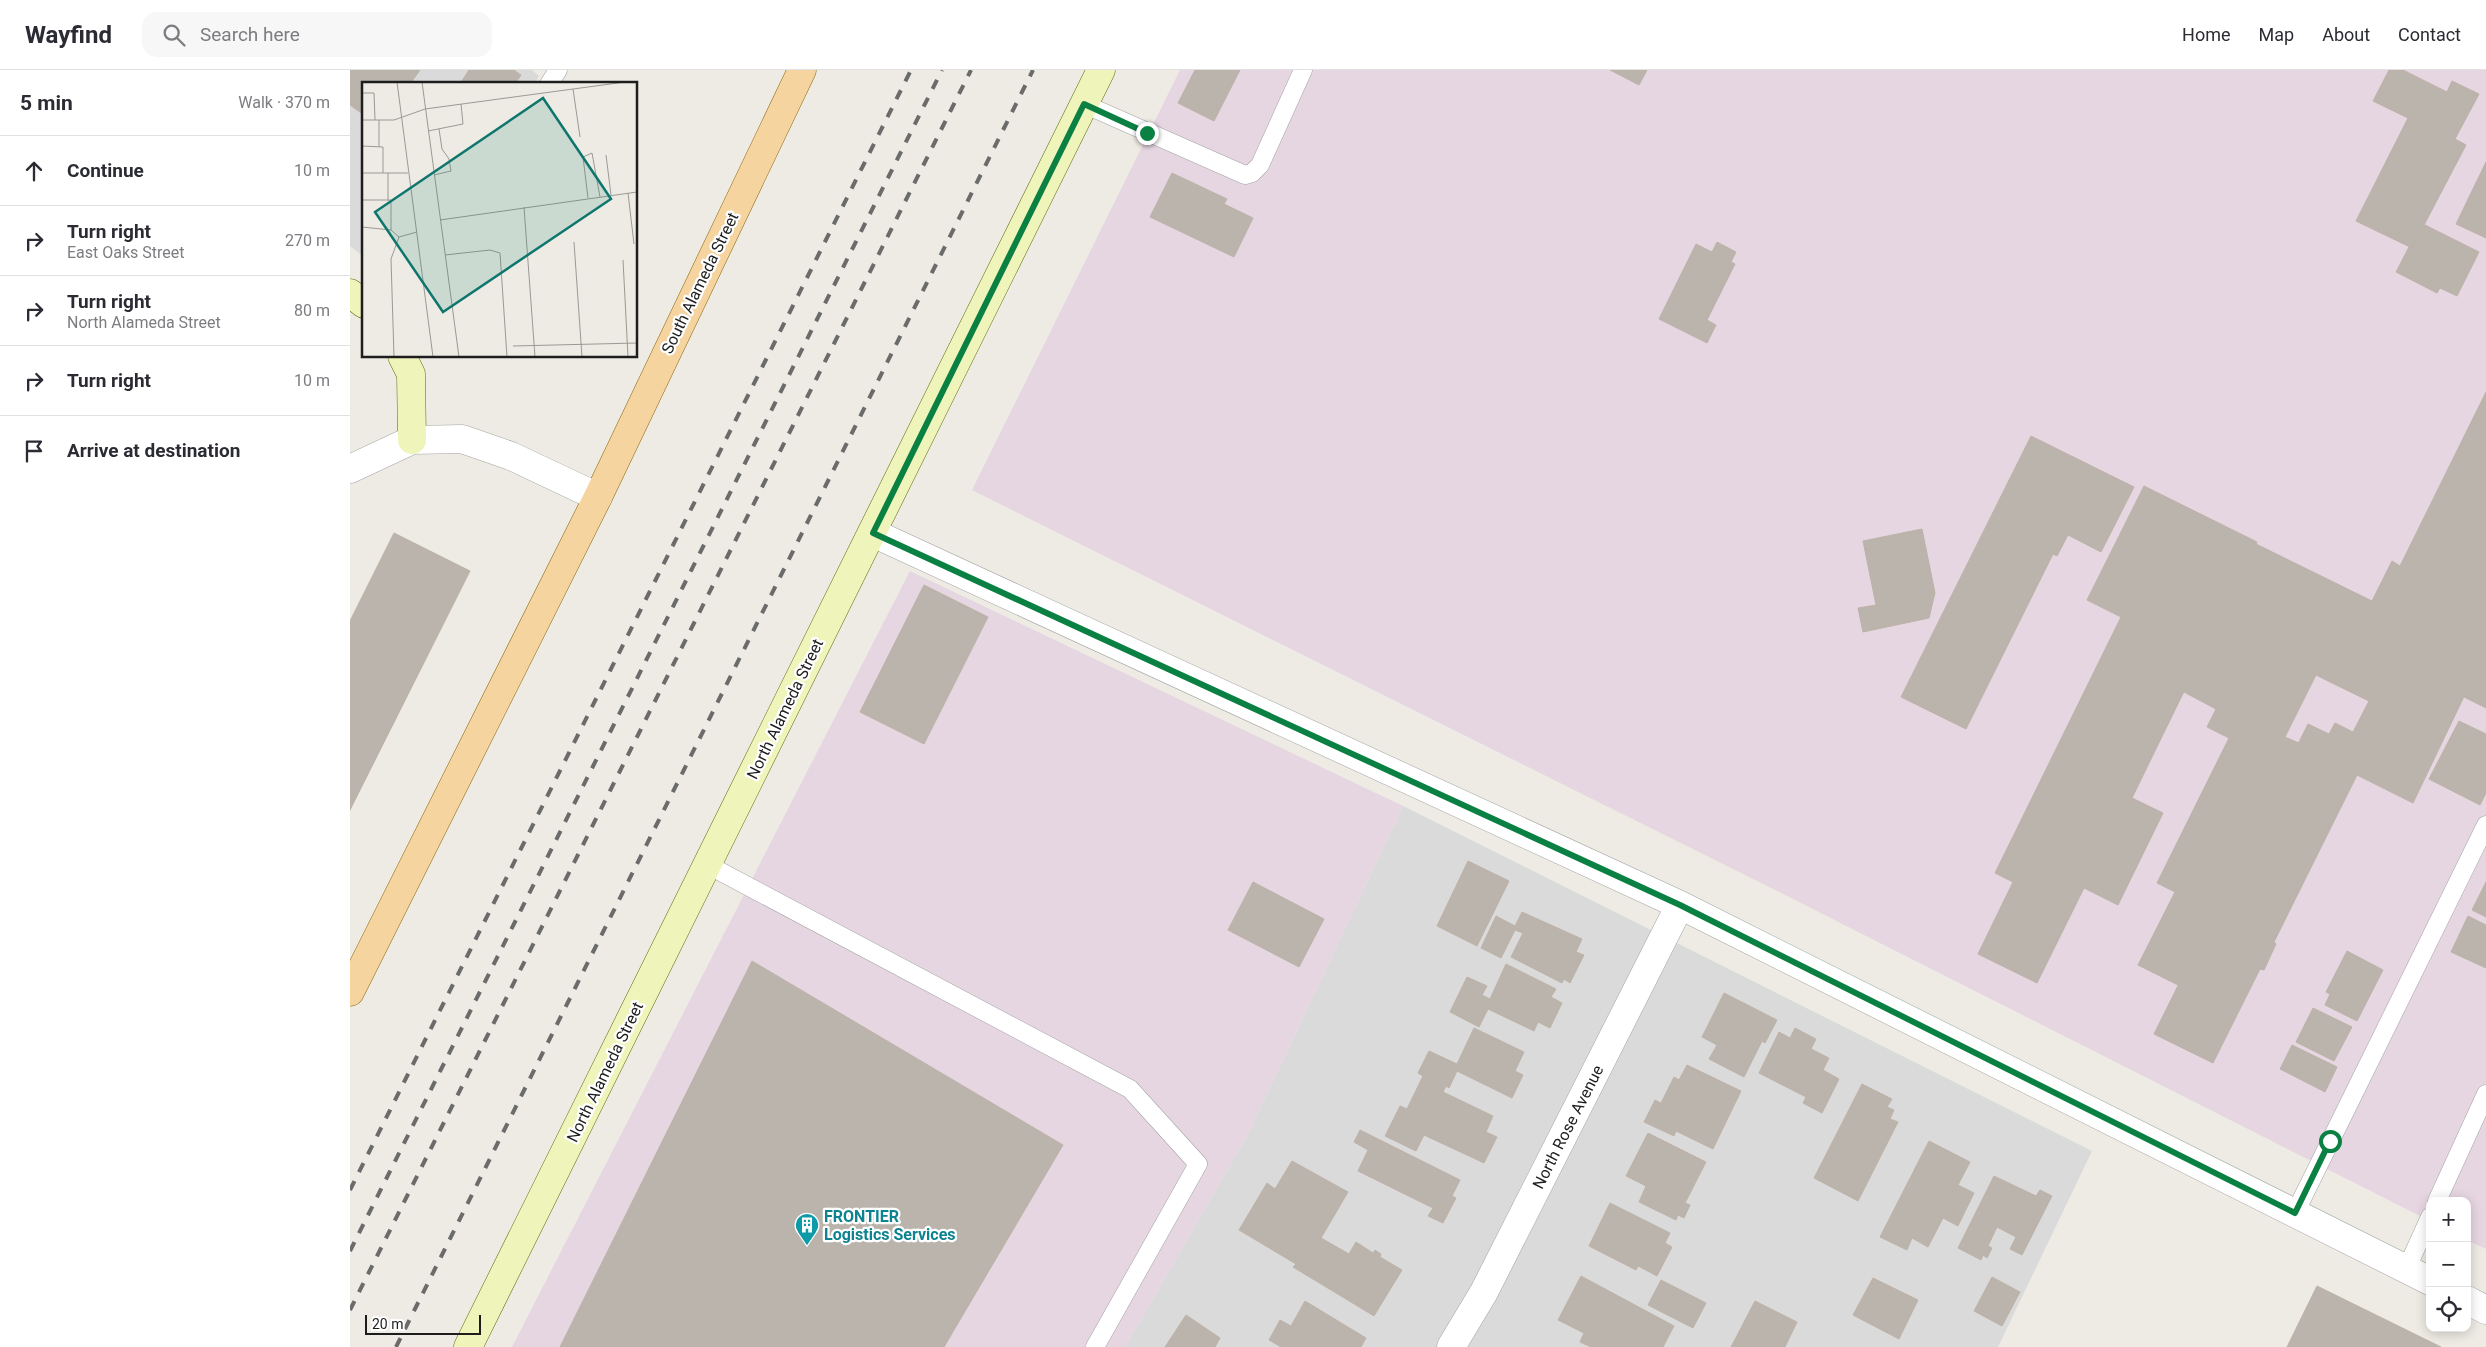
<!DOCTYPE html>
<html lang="en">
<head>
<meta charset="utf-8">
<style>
  :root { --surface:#fff; --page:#f7f7f7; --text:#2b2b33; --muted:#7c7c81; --line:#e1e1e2 }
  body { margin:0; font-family:Roboto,sans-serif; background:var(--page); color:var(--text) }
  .controls { position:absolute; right:15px; bottom:15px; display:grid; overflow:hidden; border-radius:10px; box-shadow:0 2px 12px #0003 }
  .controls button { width:45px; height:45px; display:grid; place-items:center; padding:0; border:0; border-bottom:1px solid var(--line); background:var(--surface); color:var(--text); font:25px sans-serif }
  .scale { position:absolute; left:15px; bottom:12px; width:116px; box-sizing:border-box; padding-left:5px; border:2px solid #1d1d1d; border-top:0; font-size:14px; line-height:18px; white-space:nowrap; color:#1d1d1d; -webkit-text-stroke:4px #fff; paint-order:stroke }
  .stop { position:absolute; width:15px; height:15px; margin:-11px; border:4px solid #0b8043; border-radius:50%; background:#fff }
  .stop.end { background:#0b8043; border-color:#fff; box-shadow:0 1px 5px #0008 }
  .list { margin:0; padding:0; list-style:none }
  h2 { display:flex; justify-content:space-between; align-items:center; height:65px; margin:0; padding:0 20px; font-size:21px }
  h2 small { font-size:16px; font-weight:400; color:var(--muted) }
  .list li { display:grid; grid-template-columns:32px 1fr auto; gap:15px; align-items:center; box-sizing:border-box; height:70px; padding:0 20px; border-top:1px solid var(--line) }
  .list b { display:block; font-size:19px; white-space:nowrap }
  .list p { margin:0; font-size:16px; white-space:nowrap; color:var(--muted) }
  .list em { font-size:16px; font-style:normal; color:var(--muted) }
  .icon { flex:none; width:28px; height:28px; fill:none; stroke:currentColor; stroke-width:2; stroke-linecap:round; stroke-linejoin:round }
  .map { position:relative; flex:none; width:2136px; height:1277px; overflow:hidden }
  header { display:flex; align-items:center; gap:30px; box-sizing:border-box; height:70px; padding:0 25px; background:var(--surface); border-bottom:1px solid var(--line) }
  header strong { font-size:24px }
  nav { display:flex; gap:28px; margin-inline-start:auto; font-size:18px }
  .search { width:350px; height:45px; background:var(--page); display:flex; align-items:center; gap:12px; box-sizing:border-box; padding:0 18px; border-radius:15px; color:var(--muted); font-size:19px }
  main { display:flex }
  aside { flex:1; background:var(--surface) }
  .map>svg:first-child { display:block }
</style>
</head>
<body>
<header>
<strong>Wayfind</strong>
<div class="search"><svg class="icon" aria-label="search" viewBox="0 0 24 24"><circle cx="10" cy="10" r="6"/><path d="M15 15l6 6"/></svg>Search here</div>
<nav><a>Home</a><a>Map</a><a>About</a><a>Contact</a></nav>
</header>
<main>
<aside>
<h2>5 min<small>Walk · 370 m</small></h2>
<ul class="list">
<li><svg class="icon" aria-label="ahead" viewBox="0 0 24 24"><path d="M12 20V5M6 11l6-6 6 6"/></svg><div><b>Continue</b></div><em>10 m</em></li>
<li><svg class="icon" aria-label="right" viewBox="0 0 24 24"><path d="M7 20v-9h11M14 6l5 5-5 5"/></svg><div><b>Turn right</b><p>East Oaks Street</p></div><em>270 m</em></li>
<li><svg class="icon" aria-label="right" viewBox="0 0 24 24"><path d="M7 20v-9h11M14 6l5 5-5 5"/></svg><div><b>Turn right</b><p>North Alameda Street</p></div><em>80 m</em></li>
<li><svg class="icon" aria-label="right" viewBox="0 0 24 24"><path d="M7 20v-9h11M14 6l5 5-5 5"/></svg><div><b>Turn right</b></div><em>10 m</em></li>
<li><svg class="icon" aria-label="arrive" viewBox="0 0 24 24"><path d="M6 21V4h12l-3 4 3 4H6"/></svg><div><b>Arrive at destination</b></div></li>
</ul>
</aside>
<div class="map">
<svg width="2136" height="1277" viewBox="0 0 2136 1277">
  <rect width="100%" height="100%" fill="#edebe3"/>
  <path fill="#dbdada" d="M0,0H182L189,6L184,14H14V187L0,176Z
    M1053,736L1742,1081L1648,1277H775L897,1066Z"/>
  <path fill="#e6d6e2" d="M830,0H2136V1179L2117,1170V1131H2080V1151L1439,827L622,420Z
    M560,501L1053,736L897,1066L775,1277H162Z"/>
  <path fill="#bab4ad" stroke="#beb2a7" d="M0,0H70L60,14H14V45L0,35Z
    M119,0H164L171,5L165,14H110Z
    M845,0H890L864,51L828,33Z
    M1260,0H1297L1289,15Z
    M2039,0H2053L2097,22L2102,11L2129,24L2105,69L2116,75L2062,178L2006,151L2058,48L2023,31Z
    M2136,92V168L2106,154Z
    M822,103L877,129L874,134L903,148L884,187L800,147Z
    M2075,155L2129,182L2107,226L2090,218L2087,223L2046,202L2059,177L2062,178Z
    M1367,172L1386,182L1381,192L1385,194L1357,250L1366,255L1357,273L1309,249L1346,174L1362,182Z
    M2136,322V591L2022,531L2042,491L2050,496Z
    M1681,366L1784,417L1751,482L1718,465L1707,486L1703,484L1616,659L1551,627Z
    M1794,416L1907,472L1782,728L1734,818L1687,913L1628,884L1663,812L1645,803L1771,547L1737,530Z
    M1572,459L1585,523L1579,548L1513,562L1508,538L1526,535L1513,471Z
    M44,463L120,501L0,740V551Z
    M1906,474L2022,531L1980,612L1966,605L1935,667L1949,673L1828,915L1788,895L1825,822L1807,813L1879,668L1857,657L1866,639L1834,622Z
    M574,515L638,547L574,674L510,642Z
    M2022,531L2132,589L2063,733L2007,705L1924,872L1926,874L1914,900L1910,899L1863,993L1804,964L1958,654L1979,664L1985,653L2003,662L2019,631L1980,612Z
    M2132,589L2136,591V638L2114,627Z
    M2109,651L2136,664V723L2130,735L2079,709Z
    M1782,728L1813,743L1768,835L1734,818Z
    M1118,791L1159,811L1127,876L1087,856Z
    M903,812L974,849L949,897L878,860Z
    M2136,812V847L2122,840Z
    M1172,842L1232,869L1226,882L1234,885L1220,913L1214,909L1212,913L1161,887L1173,863L1165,860L1151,888L1131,878L1146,846L1165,856Z
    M2118,846L2136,855V898L2101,882Z
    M1997,881L2033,900L2007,951L1975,935L1980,924L1976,922Z
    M402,891L713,1075L594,1277H210Z
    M1156,894L1206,919L1201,927L1212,933L1200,958L1188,952L1184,961L1138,939L1129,957L1100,942L1117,907L1137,916L1132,925L1140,929Z
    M1374,923L1427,950L1415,973L1412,971L1394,1007L1359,989L1367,975L1352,967Z
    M1963,938L2002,957L1984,991L1946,972Z
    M1124,958L1174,982L1165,1001L1173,1005L1162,1028L1107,1001L1099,1018L1096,1016L1093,1022L1143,1046L1136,1062L1147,1067L1134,1093L1074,1065L1066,1081L1035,1066L1050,1036L1057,1039L1073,1006L1068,1003L1079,981L1107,994Z
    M1445,958L1466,969L1461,979L1479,988L1473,1000L1489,1009L1472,1043L1453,1033L1456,1027L1409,1003L1429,962L1440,968Z
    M1942,975L1987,997L1975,1022L1930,999Z
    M1337,995L1391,1021L1363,1079L1326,1061L1324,1066L1294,1052L1305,1030L1311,1033L1324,1007L1329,1010Z
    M1512,1014L1542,1029L1537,1037L1544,1040L1540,1049L1548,1052L1508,1131L1464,1108Z
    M1010,1060L1110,1110L1102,1126L1106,1128L1093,1153L1078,1146L1083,1138L1008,1101L1018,1080L1004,1072Z
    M1298,1063L1356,1092L1335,1133L1340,1135L1334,1148L1328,1145L1326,1150L1289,1132L1296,1116L1276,1106Z
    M1579,1071L1620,1092L1608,1115L1624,1123L1608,1156L1593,1148L1578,1177L1562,1168L1557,1180L1530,1167Z
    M942,1091L998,1122L971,1168L999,1184L1006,1172L1023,1183L1025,1180L1031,1184L1030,1187L1052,1200L1024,1246L943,1197L946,1194L889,1160L917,1113L925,1119Z
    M1644,1106L1686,1126L1690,1120L1702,1126L1672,1185L1660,1179L1666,1167L1647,1157L1638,1176L1642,1178L1637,1188L1633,1185L1631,1190L1608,1178Z
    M1260,1133L1320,1163L1315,1173L1322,1177L1307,1206L1288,1196L1286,1200L1239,1176Z
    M1231,1206L1324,1256L1313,1277H1241L1230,1272L1234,1263L1208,1250Z
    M1642,1207L1670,1222L1652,1256L1624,1241Z
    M1523,1208L1568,1230L1549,1269L1503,1245Z
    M1311,1210L1356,1233L1343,1258L1298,1235Z
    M1967,1216L2091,1277H1937Z
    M955,1231L1016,1268L1011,1277H931L919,1270L930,1250L941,1256Z
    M1405,1231L1447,1252L1435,1277H1381Z
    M836,1245L870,1268L865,1277H815Z"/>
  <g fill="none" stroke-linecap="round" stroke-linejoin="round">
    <g stroke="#a4a4a4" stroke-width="19">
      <path id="lane" d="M199,14L208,0
        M734,34L895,105L902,103L910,95L953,0
        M358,795L780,1019L848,1094L745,1277
        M2087,1131L2136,1024
        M1945,1143L2136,755
        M2056,1200L2080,1147"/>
    </g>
    <g stroke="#a4a4a4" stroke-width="29">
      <path id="street" d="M0,399L62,370L112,369L161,386L248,427
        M523,463L1330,835L2080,1211
        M2117,1230L2136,1240
        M1101,1277L1134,1222L1330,835"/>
    </g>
    <g stroke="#5e6c0c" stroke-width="29">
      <path id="secondary" d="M0,223L14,234
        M52,286L61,304L62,370
        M118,1277L751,0"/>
    </g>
    <g stroke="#8c660a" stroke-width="29">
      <path id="primary" d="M0,922L248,427L452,0"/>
    </g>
    <use href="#lane" stroke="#fff" stroke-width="18"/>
    <use href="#street" stroke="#fff" stroke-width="28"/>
    <use href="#secondary" stroke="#eff5ba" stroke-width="28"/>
    <use href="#primary" stroke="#f5d4a0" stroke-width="28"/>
    <path stroke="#6b6b6b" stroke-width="4" stroke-dasharray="10 10" stroke-linecap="butt" d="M0,1120L561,0
      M0,1181L592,0
      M0,1240L621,0
      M46,1277L683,0"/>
  </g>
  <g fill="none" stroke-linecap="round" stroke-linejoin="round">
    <path stroke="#0b8043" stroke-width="6" d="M797,63L734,34L523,463L1330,835L1945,1143L1980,1071"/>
  </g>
  <defs>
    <g id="building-pin" transform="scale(1.25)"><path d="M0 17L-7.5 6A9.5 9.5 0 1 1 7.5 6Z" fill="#0f9aa8" stroke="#fff"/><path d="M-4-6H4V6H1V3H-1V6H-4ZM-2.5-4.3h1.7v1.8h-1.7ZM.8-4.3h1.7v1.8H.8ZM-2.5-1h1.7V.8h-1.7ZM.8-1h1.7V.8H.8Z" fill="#fff"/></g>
  </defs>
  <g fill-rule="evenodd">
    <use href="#building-pin" x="457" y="1155"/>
  </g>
  <g text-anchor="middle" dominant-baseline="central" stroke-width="4.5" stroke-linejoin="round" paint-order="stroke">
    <g font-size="16" fill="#1d1d1d" stroke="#fff">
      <text transform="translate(350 213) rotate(-64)">South Alameda Street</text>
      <text transform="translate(435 639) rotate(-64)">North Alameda Street</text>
      <text transform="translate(255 1002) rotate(-64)">North Alameda Street</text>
      <text transform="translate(1218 1057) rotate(-63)">North Rose Avenue</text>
    </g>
    <g font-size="16" font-weight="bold" fill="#0d838f" stroke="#fff" text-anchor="start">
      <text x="474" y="1146">FRONTIER<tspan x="474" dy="18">Logistics Services</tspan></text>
    </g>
  </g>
  <g transform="translate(12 12)">
    <rect width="275" height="275" fill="#edebe3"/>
    <path fill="none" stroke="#9a9994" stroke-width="1" d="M35,0L71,275M60,0L97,275M211,7L218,55M0,11H12L13,38M0,38H32L63,27L263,0M17,38V65M66,49L101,42L99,22M0,64L21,65V91M244,73L249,113M0,91H46M26,91V119M72,93L89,89L87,77L80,67L77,47M266,111L272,162M226,116L221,75L230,71L238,115M0,118H29V148M162,125L173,275M78,138L275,110M0,145L29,148L37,155M212,160L220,275M83,173L128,168L138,171L145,275M261,178L266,275M151,264L275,261M32,275L29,177L37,155L55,150"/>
    <path fill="#0f766e" fill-opacity="0.15" stroke="#0f766e" stroke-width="2.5" d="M181,16L249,117L81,230L13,130Z"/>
    <rect width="275" height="275" fill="none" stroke="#1d1d1d" stroke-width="2.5"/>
  </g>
</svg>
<div class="controls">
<button>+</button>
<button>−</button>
<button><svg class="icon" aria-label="locate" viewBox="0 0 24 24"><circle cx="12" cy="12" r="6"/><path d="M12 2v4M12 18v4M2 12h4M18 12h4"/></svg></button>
</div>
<div class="scale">20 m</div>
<div class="stop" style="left:1980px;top:1071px"></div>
<div class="stop end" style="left:797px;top:63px"></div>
</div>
</main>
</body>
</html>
